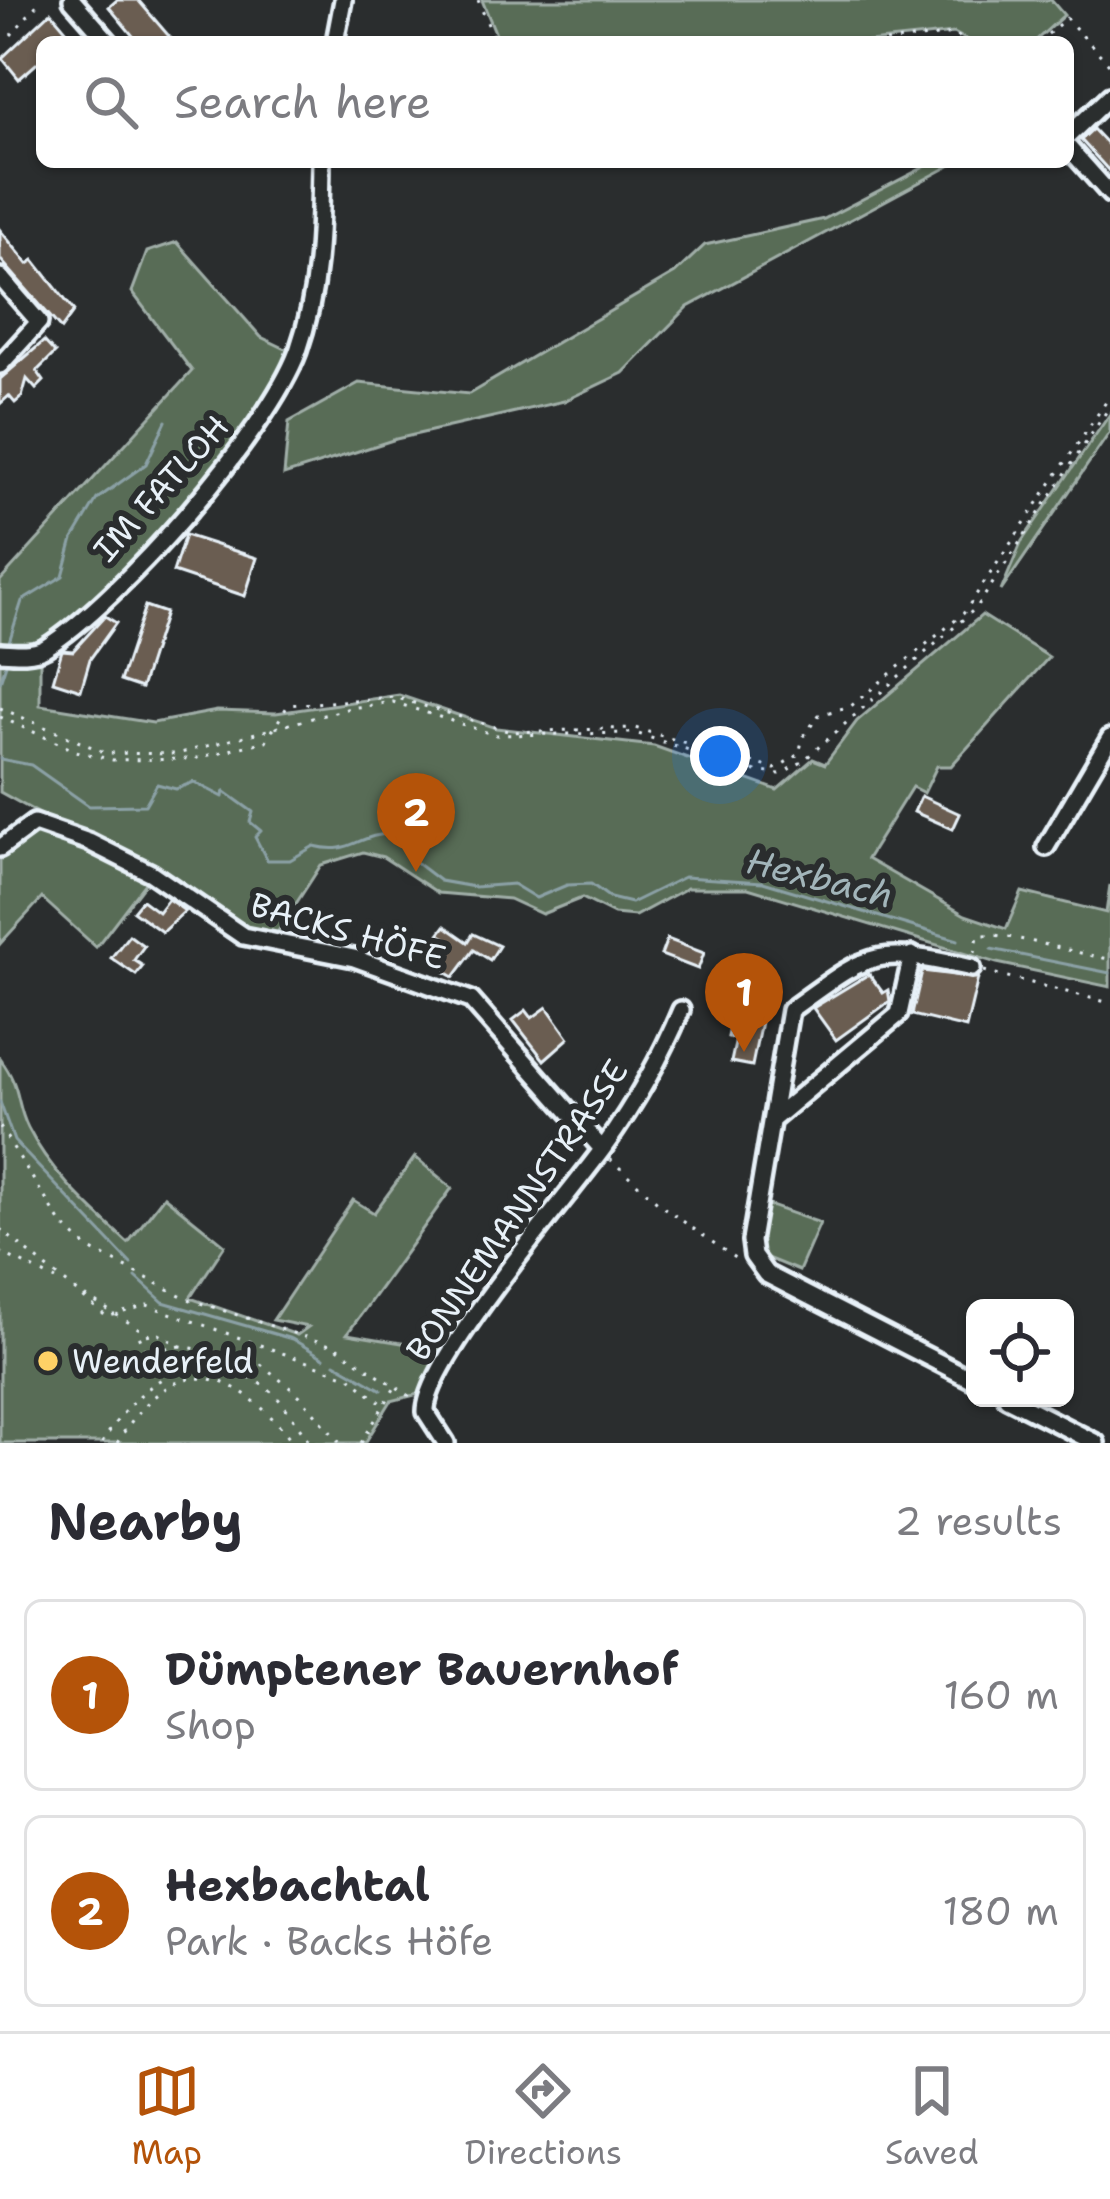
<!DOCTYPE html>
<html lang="en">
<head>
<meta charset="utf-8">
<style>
  :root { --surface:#fff; --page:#f7f7f7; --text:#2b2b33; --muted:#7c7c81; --line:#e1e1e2; --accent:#b45309 }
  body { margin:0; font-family:"Shantell Sans",sans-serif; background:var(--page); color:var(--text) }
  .controls { position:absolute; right:36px; bottom:36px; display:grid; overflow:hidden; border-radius:18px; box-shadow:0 3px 9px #0004 }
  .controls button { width:108px; height:108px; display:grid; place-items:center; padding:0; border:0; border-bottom:3px solid var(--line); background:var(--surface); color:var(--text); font:60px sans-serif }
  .you { position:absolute; left:720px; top:756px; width:42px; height:42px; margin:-30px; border:9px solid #fff; border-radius:50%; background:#1a73e8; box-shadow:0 0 0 18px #1a73e833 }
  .badge { display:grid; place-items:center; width:78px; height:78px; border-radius:50%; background:var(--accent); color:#fff; font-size:39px; font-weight:700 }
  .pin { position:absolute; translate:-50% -99px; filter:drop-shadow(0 3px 6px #0008) }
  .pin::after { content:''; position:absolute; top:63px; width:42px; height:36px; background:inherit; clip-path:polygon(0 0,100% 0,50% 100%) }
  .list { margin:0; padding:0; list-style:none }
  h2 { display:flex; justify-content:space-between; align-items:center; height:156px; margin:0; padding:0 48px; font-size:51px }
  h2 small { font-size:39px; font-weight:400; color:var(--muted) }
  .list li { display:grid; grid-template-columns:78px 1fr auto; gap:36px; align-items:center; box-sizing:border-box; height:192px; margin:0 24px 24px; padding:0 24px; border:3px solid var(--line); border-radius:18px }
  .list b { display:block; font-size:45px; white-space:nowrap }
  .list p { margin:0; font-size:39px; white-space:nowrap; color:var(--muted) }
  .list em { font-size:39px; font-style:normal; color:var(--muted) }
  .icon { flex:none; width:66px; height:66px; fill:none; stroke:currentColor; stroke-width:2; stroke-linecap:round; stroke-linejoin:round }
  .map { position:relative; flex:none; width:1110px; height:1443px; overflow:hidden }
  .search { position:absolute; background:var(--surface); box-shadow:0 3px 9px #0004; left:36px; right:36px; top:36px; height:132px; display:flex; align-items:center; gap:30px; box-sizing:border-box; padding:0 42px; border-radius:18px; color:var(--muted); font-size:45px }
  .sheet { height:588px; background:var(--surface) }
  nav { display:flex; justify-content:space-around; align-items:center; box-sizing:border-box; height:168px; border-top:3px solid var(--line); background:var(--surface); font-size:33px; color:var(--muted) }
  nav a { display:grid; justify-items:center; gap:6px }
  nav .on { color:var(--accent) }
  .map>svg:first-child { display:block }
</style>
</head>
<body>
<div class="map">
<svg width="1110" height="1443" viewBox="0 0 1110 1443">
  <rect width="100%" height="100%" fill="#2a2d2e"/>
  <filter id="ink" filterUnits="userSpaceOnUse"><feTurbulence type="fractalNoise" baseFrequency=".00833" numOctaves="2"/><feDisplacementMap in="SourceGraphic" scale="24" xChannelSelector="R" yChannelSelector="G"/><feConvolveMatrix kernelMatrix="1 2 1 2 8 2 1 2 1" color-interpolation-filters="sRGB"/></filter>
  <g filter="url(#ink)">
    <path fill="#596c57" stroke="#a0aea8" stroke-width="3" d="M482,0H1051L1064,15L1034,42H971L954,33L869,42H499Z
      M934,162H957L688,307L623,373L564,401L396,439L284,475L289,422L359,383L469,394L675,273L705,245L824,219Z
      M177,242L261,337L296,354C240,467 132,566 40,650V705L153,723L217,711L276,713L399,695L496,728L654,746L777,790L813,759L825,764L857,721L982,615L1049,657L951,766H937L924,793L912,787L867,859L965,915L1006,929L1022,892L1106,913L1110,885V987L997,963L748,888H687L635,916L614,914L582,898L542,914L509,899L438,893L383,857L363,852L321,865L275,936H261L0,792V581L192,371L132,292L147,252Z
      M1110,414V432L1001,591L1022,541Z
      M38,831L58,835L149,878L96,947L42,898L0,944V853L16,838Z
      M0,1059C22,1088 15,1102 28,1128C51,1174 92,1209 128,1243L164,1196L225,1245L190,1298L297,1335L308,1327L273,1320L353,1200L374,1213L415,1157L452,1188L347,1334L450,1351L423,1393L391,1401L365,1443H0Z
      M768,1205L820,1223L799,1271L762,1256L758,1232Z"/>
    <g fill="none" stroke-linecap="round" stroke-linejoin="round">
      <path stroke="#8ba1a6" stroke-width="3" d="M8,645L22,601L63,576L73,539L97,499L146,464L166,421
        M0,682L7,661
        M0,759L31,765L89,806L145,805L157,784L176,789L194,782L223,797L224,791L253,812L250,822L261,831L255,837L267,860H290L314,846C354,856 356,833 395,834L408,843L415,862L440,881L474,887L513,884L536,898L567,885L591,884L610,898L631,903L684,877L763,882L958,940
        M991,949L1110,973
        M0,1102L14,1141L131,1264
        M136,1277L163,1302L292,1339L324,1358
        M335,1363L382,1390"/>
    </g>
    <path fill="#6a5d51" stroke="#e8f1f8" stroke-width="3" d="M117,0H138L174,42H138L109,7Z
      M51,12L68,32L56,42H42V59L19,79L2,58Z
      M1093,129L1110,147V172L1081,140Z
      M0,230L28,264L34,260L74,311L61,329L0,259Z
      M44,341L55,353L37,371L44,381L36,389L27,379L22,397L15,403L9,396L0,404V379Z
      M185,535L257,558L245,596L173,572Z
      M145,606L165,613L141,688L120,681Z
      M105,616L116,623L90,659L81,690L53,681L62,650L73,651Z
      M921,796L960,814L953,829L914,812Z
      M168,899L185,911L162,932L133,911L142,900L158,912Z
      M445,926L468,942L473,934L499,946L490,960L474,950L454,977L432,964L447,939L439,934Z
      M129,935L144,946L134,960L143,966L136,975L111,958Z
      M667,939L704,953L698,969L661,955Z
      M922,971L978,978L966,1028L912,1015Z
      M869,974L883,993L888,990L890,1001L836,1040L813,1008Z
      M738,986L767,992L752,1066L731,1062L736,1039L728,1037Z
      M547,1007L569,1038L544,1060L513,1020L526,1010L532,1018Z"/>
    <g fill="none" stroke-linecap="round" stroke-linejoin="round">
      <g stroke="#e8f1f8" stroke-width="24">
        <path id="minor" d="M72,0L109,42
          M335,42L343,0
          M1068,136L1110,96
          M1068,147L1110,194
          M0,277L39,322L0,365
          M0,652C14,653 33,655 45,648C119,602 268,432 298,351C320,288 320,229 321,162
          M1046,847L1110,738
          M0,848L34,823L89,842L151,873L243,936L354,958L471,1000L602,1149
          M972,968C872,946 872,951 790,1010L751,1241L753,1256L766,1274L975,1381
          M773,1119L899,1014L912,955
          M1007,1398L1096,1443
          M446,1443L426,1412C424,1362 570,1195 604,1147C634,1105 661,1058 681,1010"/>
      </g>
      <path stroke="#e8f1f8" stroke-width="3" stroke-dasharray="3 9" stroke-linecap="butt" d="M478,0L495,42
        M11,35L41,0
        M886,42L954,34L968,42
        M1039,42L1066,18L1110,65
        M0,708L106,753L177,754L350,708L393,702L495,735L635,733L759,772L780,774L802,762L977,607L1110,406
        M0,717L76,751L113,760L193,759L266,741L288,705L394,697L511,732L635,728L775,769L799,754L803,737L819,715L851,706L963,614L1110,396
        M975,953L978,936C997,929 1080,955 1110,959
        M984,971L1110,1003
        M0,1127L61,1223L86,1247L188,1299L336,1347L413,1398
        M610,1159L663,1207L739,1261
        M0,1229L107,1317L147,1305L350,1377L384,1405
        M0,1252L56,1280
        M75,1290L143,1331
        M181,1346L146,1351L139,1336L157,1333L181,1346L256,1360L300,1396L340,1443
        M102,1443C139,1381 201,1335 270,1391C286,1404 298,1427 311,1443
        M117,1443C174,1348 233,1366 294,1443
        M361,1443L394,1389"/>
      <use href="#minor" stroke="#2a2d2e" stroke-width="15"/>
    </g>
  </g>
  <circle fill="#ffd166" stroke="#2a2d2e" stroke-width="4.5" cx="48" cy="1361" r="12"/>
  <g text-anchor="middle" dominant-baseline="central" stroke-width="12" stroke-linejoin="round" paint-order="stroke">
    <g font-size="33" fill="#e8f1f8" stroke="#2a2d2e">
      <text transform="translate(161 488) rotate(-48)">IM FATLOH</text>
      <text transform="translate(348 931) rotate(16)">BACKS HÖFE</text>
      <text transform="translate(517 1210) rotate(-55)">BONNEMANNSTRASSE</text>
    </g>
    <g font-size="33" fill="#e8f1f8" stroke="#2a2d2e" text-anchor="start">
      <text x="72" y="1361">Wenderfeld</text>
    </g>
    <g font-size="36" font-style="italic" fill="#a2b5ba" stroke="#2a2d2e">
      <text transform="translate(820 878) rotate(14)">Hexbach</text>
    </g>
  </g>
</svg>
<div class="controls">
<button><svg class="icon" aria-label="locate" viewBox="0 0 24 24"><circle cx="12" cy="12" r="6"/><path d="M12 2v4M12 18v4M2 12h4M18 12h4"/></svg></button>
</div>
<div class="you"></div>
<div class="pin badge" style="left:744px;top:1052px">1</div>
<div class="pin badge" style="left:416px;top:872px">2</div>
<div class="search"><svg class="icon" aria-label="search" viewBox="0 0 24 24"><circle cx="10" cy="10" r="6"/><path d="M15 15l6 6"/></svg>Search here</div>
</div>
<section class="sheet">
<h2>Nearby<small>2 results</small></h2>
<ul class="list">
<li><span class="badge">1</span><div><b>Dümptener Bauernhof</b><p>Shop</p></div><em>160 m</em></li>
<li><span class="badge">2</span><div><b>Hexbachtal</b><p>Park · Backs Höfe</p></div><em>180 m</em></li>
</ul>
</section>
<nav>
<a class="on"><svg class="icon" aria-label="map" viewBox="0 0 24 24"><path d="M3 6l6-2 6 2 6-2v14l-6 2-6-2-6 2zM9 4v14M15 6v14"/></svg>Map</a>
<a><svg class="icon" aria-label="directions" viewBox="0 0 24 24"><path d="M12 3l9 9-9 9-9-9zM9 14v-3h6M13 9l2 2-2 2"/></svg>Directions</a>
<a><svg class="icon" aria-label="saved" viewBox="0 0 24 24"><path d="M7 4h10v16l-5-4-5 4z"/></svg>Saved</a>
</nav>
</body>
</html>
